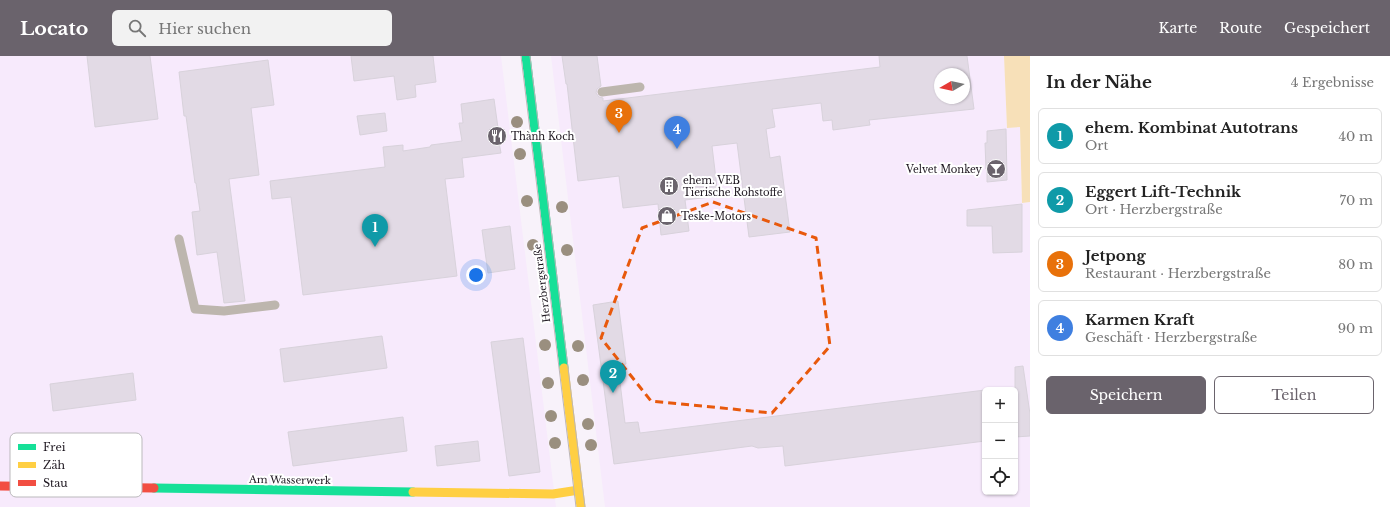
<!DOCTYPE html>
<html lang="de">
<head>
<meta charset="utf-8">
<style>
  :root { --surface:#fff; --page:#f2f2f2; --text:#222; --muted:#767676; --line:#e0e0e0; --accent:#6a636c }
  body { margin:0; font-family:"Libre Baskerville",serif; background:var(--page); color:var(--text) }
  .controls { position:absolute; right:12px; bottom:12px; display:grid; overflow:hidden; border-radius:6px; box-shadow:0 1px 3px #0004 }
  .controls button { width:36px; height:36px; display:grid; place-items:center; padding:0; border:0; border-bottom:1px solid var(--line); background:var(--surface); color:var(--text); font:20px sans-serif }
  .compass { position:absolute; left:934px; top:12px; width:36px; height:36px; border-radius:50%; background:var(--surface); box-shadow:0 1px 3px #0004; rotate:261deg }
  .you { position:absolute; left:476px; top:219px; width:14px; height:14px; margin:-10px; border:3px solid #fff; border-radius:50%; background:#1a73e8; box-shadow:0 0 0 6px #1a73e833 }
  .badge { display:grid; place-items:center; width:26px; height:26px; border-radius:50%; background:var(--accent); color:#fff; font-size:13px; font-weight:700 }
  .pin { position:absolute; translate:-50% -33px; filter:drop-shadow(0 1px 2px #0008) }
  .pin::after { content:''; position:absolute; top:21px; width:14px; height:12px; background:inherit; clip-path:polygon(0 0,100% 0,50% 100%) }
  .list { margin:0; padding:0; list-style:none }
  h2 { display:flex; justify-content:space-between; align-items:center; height:52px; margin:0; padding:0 16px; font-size:17px }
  h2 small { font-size:13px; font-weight:400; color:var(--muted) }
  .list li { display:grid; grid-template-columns:26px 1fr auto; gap:12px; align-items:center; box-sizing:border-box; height:56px; margin:0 8px 8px; padding:0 8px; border:1px solid var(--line); border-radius:6px }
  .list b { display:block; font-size:15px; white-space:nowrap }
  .list p { margin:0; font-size:13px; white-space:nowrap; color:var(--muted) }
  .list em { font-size:13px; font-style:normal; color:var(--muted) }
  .actions { display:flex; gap:8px; padding:12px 16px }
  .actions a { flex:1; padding:9px 0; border:1px solid var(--accent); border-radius:6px; text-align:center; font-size:14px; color:var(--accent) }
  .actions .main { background:var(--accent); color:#fff }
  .icon { flex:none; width:22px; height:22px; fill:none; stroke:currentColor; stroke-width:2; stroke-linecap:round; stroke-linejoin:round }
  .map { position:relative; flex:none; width:1030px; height:451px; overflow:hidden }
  header { display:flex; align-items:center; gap:24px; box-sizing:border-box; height:56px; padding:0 20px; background:var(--accent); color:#fff }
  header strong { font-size:19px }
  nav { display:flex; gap:22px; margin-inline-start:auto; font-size:14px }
  .search { width:280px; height:36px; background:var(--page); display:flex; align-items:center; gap:10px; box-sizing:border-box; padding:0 14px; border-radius:6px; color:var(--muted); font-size:15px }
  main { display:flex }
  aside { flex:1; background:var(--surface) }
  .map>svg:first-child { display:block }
</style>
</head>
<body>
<header>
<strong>Locato</strong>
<div class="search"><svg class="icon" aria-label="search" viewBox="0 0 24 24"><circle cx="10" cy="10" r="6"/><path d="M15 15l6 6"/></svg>Hier suchen</div>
<nav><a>Karte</a><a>Route</a><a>Gespeichert</a></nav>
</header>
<main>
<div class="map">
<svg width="1030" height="451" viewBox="0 0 1030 451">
  <rect width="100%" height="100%" fill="#f8f2fa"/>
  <path fill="#f7eafc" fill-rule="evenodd" d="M0,0H501L556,451H0Z
    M551,0H1004L1007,72L1020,71L1022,147L1030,146V451H605ZM940,18H964V42H940ZM985,334H1015V436H985Z"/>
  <path fill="#f7e0b8" d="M1004,0H1030V146L1022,147L1020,71L1007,72Z"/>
  <path fill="#e2dae5" stroke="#d8d2db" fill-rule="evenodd" d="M87,0H150L158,63L95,71Z
    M351,0H433L436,26L415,29L416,41L397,44L394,20L354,25Z
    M562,0H597L601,30L597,33L596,37L599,41L603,42V45L880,11L879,0H967L974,53L869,64L870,69L833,74L832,64L823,65L821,47L772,53L775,71L766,73L770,102L780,100L790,176L749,181L737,87L712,90L718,140L685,144L689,175L661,179L658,148L623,152L619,120L578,125L567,28H566ZM940,18H964V42H940Z
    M268,4L274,49L251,52L259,119L229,123L245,245L224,247L217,196L197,199L192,156L200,155L196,127H195L186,60H184L179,16Z
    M494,43L498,72H501L502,85L499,86L501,97L462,102L464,121L445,123L457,220L303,239L291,141L272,143L270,125L385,111L383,91L403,89V95L430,91L431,89L462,85L459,67H463L461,48Z
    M385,57L387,75L360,79L357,60Z
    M1006,73L1007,124L987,126V113H986L985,87H987V75Z
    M1022,148V196L993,197L992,170H967V154Z
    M510,170L515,213L488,217L482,174Z
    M618,245L626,308L618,310L625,367L638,366L640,377L985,334V385L785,410L783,390L758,392L752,390L614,408L593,249Z
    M382,280L387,312L284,326L280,293Z
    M523,282L540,416L509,420L491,286Z
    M1023,310L1030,358V380L1015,381V311Z
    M133,317L136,344L53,355L50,328Z
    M403,361L407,395L293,410L288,376Z
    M478,385L480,405L437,410L435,390Z"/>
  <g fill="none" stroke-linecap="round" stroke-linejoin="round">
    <path stroke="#bdb6ae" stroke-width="9" d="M602,36L640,31
      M179,183L195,253L224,255L275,249"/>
    <path stroke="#16e098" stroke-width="9" d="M526,0L564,312
      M154,432L413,436"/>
    <path stroke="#ffcf43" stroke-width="9" d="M564,312L581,451
      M413,436L553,438L579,434"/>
    <path stroke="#f24e42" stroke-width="9" d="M0,430L154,432"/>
    <path stroke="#bcb6b7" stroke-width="1" d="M521,0L576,451
      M530,0L585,451"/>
  </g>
  <g fill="#9a8f7f">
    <circle cx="517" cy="66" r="6"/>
    <circle cx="520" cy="98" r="6"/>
    <circle cx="527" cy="145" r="6"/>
    <circle cx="562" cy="151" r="6"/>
    <circle cx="533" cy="189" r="6"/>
    <circle cx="567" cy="194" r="6"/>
    <circle cx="545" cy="289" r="6"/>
    <circle cx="578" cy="290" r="6"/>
    <circle cx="583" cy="324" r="6"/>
    <circle cx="548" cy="327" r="6"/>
    <circle cx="551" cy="360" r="6"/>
    <circle cx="588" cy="368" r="6"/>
    <circle cx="555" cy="387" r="6"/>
    <circle cx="591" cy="389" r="6"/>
  </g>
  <path fill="none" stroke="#e8590c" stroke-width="3" stroke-dasharray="8 5" stroke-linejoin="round" d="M713,146L816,182L830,290L772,357L651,345L601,282L642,172Z"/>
  <defs>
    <g id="restaurant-disc" transform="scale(1)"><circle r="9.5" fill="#6a636c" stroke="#fff"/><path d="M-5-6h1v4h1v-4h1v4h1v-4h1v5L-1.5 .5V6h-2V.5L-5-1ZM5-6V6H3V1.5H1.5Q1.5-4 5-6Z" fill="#fff"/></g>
    <g id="bar-disc" transform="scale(1)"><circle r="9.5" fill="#6a636c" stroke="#fff"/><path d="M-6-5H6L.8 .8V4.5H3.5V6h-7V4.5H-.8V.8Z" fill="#fff"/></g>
    <g id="building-disc" transform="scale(1)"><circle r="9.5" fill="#6a636c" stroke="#fff"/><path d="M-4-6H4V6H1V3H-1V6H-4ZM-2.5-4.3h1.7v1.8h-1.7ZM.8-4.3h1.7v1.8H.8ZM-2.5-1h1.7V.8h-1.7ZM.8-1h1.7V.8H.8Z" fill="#fff"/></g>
    <g id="shop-disc" transform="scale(1)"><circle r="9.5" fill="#6a636c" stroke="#fff"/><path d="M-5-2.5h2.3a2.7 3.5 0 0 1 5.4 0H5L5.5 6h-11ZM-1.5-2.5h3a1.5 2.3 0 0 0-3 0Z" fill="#fff"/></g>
  </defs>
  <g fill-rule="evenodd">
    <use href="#restaurant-disc" x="497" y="80"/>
    <use href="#bar-disc" x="996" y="113"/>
    <use href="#building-disc" x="669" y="130"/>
    <use href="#shop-disc" x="667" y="160"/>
  </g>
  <g text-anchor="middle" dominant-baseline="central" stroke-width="4" stroke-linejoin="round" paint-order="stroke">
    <g font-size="10" fill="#1d161f" stroke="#fff" text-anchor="start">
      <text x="511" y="80">Thành Koch</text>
      <text x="982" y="113" text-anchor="end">Velvet Monkey</text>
      <text x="683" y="124">ehem. VEB<tspan x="683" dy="12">Tierische Rohstoffe</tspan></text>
      <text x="681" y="160">Teske-Motors</text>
    </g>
    <g font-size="10" fill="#1d161f" stroke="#fff">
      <text transform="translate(542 227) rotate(-97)">Herzbergstraße</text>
      <text transform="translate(290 424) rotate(1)">Am Wasserwerk</text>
    </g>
  </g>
  <rect x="10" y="377" width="132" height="64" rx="6" fill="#fff" stroke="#bbb9bc" stroke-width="1"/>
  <rect x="18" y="388" width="18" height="6" fill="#16e098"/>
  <rect x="18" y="406" width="18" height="6" fill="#ffcf43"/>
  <rect x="18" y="424" width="18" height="6" fill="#f24e42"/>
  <g font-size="11" fill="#1d161f">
    <text x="43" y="395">Frei</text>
    <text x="43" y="413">Zäh</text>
    <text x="43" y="431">Stau</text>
  </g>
</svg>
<div class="controls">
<button>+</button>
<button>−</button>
<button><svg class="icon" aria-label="locate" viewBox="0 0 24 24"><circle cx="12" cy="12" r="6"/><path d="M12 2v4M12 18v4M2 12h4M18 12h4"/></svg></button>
</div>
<svg class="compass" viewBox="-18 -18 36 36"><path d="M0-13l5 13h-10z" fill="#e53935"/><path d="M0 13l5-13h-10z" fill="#767676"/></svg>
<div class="you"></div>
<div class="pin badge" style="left:375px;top:191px;background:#0f9aa8">1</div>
<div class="pin badge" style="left:613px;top:337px;background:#0f9aa8">2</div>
<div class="pin badge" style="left:619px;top:77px;background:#e8710a">3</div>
<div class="pin badge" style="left:677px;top:93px;background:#3f7fe0">4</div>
</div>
<aside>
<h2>In der Nähe<small>4 Ergebnisse</small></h2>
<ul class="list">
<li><span class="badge" style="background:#0f9aa8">1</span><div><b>ehem. Kombinat Autotrans</b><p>Ort</p></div><em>40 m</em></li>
<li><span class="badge" style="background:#0f9aa8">2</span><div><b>Eggert Lift-Technik</b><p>Ort · Herzbergstraße</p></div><em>70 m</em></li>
<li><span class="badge" style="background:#e8710a">3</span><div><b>Jetpong</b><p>Restaurant · Herzbergstraße</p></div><em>80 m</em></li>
<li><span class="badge" style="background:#3f7fe0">4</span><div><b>Karmen Kraft</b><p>Geschäft · Herzbergstraße</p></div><em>90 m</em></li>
</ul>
<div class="actions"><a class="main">Speichern</a><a>Teilen</a></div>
</aside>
</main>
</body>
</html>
